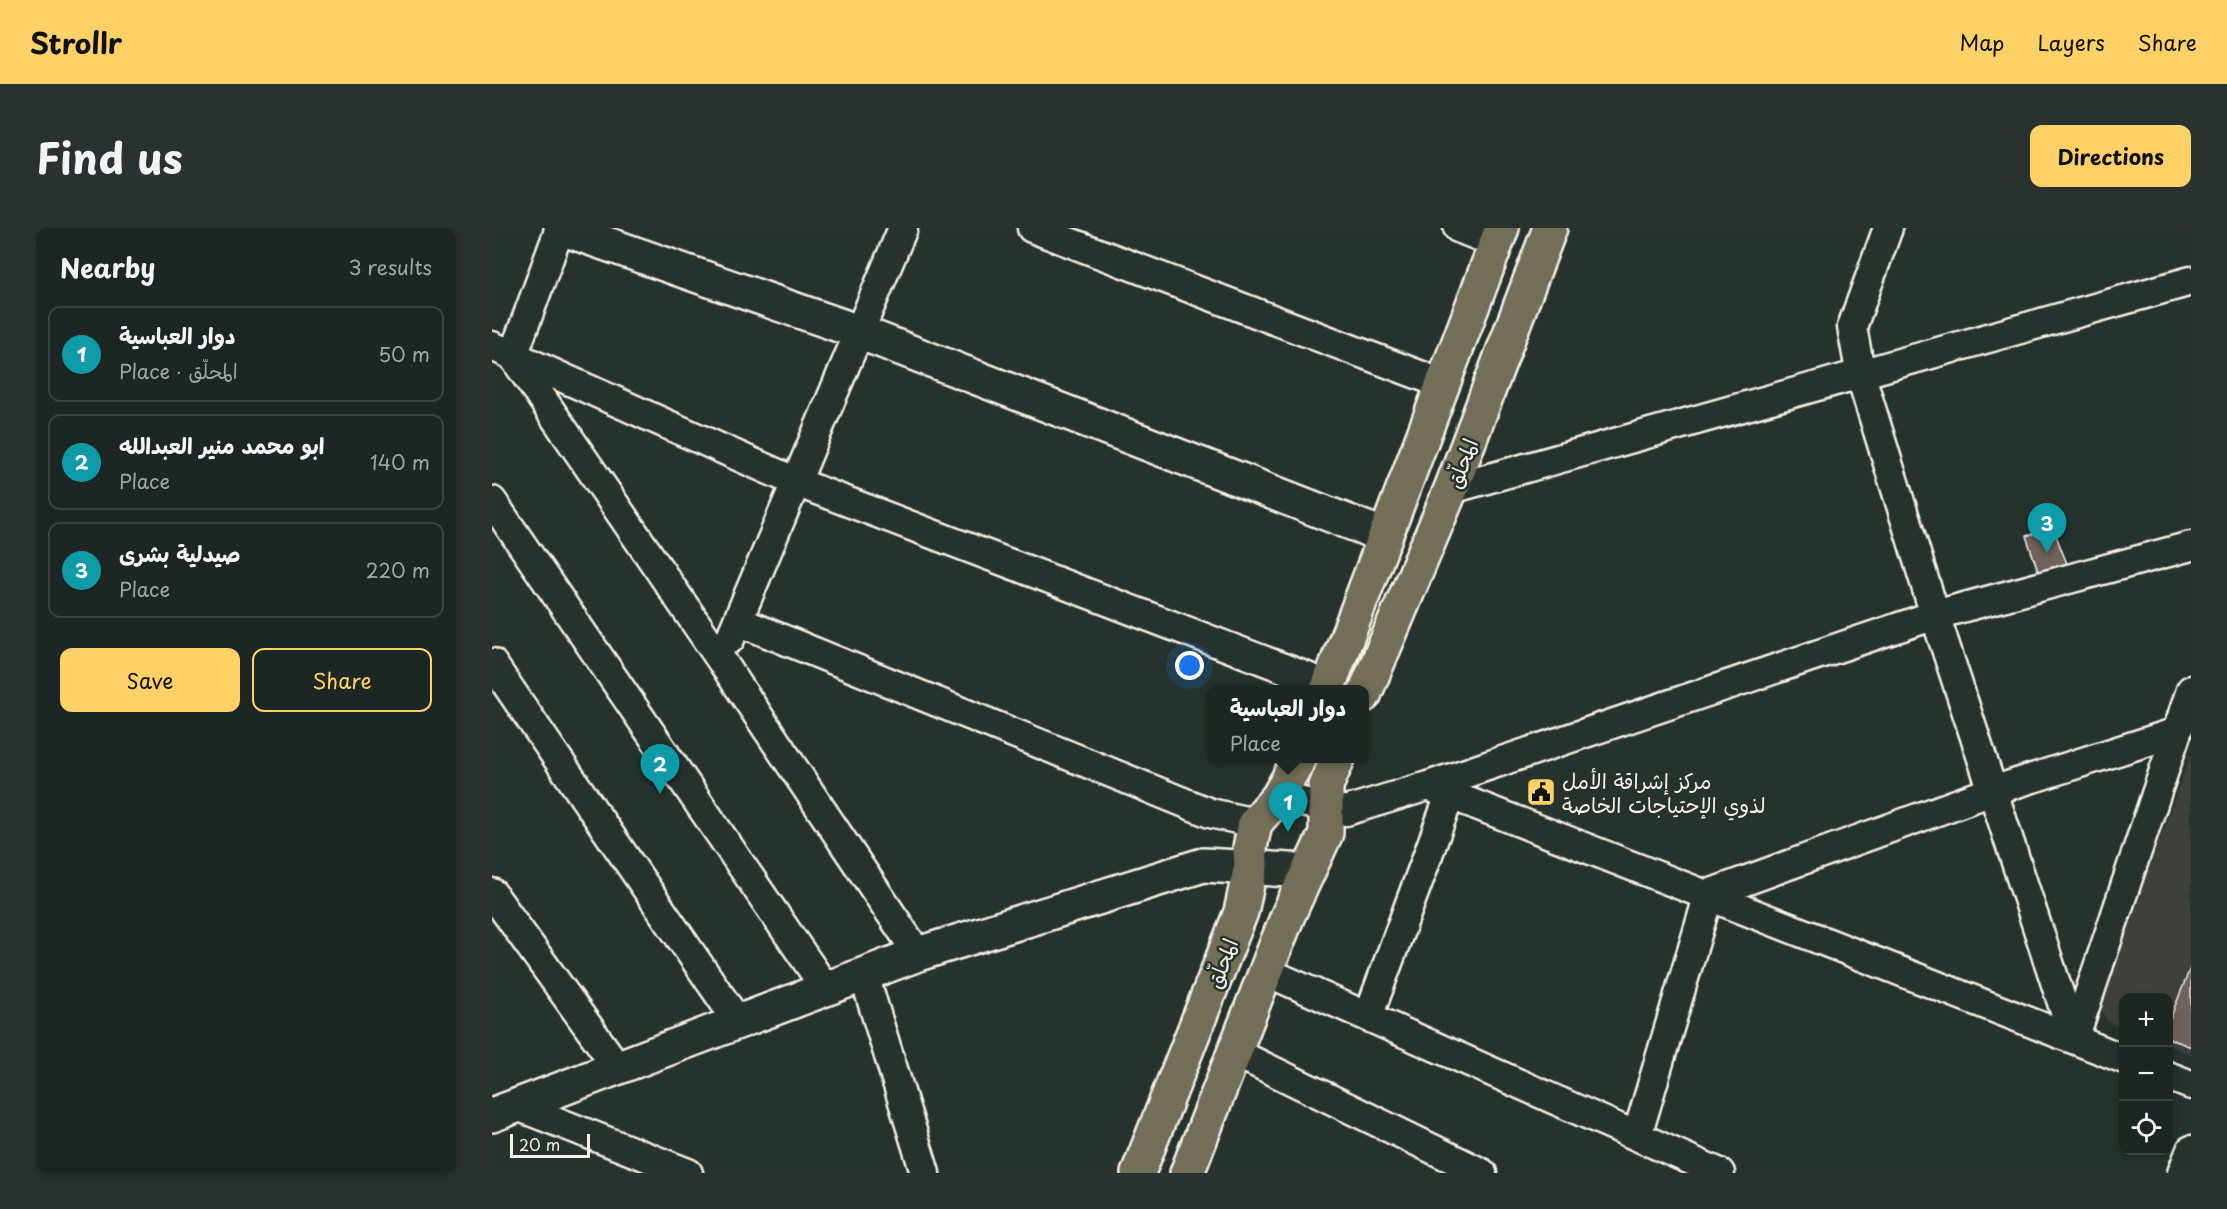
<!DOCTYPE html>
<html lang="en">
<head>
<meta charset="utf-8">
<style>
  :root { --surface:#1c2622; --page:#29322f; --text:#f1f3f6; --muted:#a0a5a5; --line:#3a4340; --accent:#ffd166 }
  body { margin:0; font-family:"Playpen Sans","Playpen Sans Arabic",sans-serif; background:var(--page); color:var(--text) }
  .controls { position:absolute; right:18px; bottom:18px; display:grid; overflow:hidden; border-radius:12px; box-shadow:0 3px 9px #0003 }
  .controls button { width:54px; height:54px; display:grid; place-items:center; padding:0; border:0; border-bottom:2px solid var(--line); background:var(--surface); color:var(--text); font:30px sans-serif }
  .scale { position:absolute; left:18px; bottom:15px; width:80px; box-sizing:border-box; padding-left:6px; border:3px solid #f4f1e8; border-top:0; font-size:16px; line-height:21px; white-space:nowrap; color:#f4f1e8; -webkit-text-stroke:4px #26332d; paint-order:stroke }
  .you { position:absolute; left:698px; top:438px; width:21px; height:21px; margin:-15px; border:4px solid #fff; border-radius:50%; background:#1a73e8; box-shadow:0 0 0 9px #1a73e833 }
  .badge { display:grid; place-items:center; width:39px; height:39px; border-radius:50%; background:var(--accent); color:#fff; font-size:20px; font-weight:700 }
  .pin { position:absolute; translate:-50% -50px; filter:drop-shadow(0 2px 3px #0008) }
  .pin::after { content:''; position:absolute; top:32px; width:21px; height:18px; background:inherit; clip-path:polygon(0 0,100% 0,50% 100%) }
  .popup { position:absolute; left:715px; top:457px; width:162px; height:78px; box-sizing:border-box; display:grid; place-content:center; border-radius:12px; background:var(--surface); filter:drop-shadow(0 2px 4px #0005); font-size:20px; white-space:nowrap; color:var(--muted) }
  .popup b { font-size:22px; color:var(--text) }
  .popup::after { content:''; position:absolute; left:50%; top:100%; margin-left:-12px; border:12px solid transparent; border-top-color:var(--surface) }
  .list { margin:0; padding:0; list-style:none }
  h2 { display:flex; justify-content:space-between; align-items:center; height:78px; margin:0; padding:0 24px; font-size:26px }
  h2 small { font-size:20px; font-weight:400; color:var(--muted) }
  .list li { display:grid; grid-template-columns:39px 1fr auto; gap:18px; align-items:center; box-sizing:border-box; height:96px; margin:0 12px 12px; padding:0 12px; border:2px solid var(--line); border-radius:12px }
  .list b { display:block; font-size:22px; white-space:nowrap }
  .list p { margin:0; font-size:20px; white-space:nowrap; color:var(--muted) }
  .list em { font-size:20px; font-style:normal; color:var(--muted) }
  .actions { display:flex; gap:12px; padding:18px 24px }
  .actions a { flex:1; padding:14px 0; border:2px solid var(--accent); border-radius:12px; text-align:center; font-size:21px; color:var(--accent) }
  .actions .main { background:var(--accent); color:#111 }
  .icon { flex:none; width:33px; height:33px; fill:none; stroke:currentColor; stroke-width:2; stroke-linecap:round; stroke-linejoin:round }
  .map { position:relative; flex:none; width:1699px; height:945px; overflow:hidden; border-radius:12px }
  header { display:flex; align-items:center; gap:36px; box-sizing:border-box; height:84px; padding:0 30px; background:var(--accent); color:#111 }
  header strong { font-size:28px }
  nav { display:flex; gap:33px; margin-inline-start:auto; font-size:21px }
  .intro { display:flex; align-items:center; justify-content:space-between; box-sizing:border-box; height:144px; padding:0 36px }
  h1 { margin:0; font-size:42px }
  .button { padding:15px 27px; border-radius:12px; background:var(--accent); color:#111; font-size:21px; font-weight:700 }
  main { display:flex; gap:36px; padding:0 36px }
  aside { flex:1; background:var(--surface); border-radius:12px; box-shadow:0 3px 9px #0003 }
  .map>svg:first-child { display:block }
</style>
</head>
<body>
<header>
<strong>Strollr</strong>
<nav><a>Map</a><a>Layers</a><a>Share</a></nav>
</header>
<div class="intro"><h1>Find us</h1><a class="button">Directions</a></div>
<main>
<aside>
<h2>Nearby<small>3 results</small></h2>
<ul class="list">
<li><span class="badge" style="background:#0f9aa8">1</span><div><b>دوار العباسية</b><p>Place · المحلّق</p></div><em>50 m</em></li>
<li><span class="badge" style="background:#0f9aa8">2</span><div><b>ابو محمد منير العبدالله</b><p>Place</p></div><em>140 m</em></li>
<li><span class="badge" style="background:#0f9aa8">3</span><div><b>صيدلية بشرى</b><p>Place</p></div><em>220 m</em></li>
</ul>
<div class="actions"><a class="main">Save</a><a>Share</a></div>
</aside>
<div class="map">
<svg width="1699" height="945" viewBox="0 0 1699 945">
  <rect width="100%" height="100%" fill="#26332d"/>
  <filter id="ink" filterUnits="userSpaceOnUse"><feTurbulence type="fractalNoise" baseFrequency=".0167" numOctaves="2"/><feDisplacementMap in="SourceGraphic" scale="12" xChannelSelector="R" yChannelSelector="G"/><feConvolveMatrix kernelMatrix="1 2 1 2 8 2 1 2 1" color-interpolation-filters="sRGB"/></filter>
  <g filter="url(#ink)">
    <path fill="#3c413b" d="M1699,525V826L1677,817L1676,770H1632L1631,800L1616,794L1607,779Z"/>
    <path fill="#6e625b" stroke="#f4f1e8" stroke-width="1.5" d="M1561,300L1577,341L1548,349L1534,308Z
      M1699,738V819L1676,810V796Z"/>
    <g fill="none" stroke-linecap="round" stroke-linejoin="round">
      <g stroke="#f4f1e8" stroke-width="33">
        <path id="street" d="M68,0L21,128L229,432L426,726
          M540,0L951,156
          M966,0L1004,15
          M1396,0L1360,99L1369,148L1443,387L1582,811
          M0,118L304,254L836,457
          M959,261L1699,53
          M0,273L334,761
          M246,393L718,585L763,595
          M238,411L411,0
          M0,435L246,794
          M936,558L1632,831
          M786,569L854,583L936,558L1443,387L1699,318
          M0,665L126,840
          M775,744L1228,945
          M372,747L433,945
          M876,789L958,567
          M1582,811L1699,462
          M742,824L990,945
          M1676,848L1699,857
          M25,878L196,945
          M1145,908L1217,666L1500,563L1685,504
          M1690,945L1699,922"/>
      </g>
      <g stroke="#f4f1e8" stroke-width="38">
        <path id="secondary" d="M69,0L367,104L893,308
          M0,887L426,726L711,637L816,643"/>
      </g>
      <g stroke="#f4f1e8" stroke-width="38">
        <path id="highway" d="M835,462L1010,0
          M872,467L959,261L1058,0
          M646,945L749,684L759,638L758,620L763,595L786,569L808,530
          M695,945L796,687L834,605V558L846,530"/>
      </g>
      <use href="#street" stroke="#26332d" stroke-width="28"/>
      <use href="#secondary" stroke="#26332d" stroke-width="33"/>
      <use href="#highway" stroke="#726e59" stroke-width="33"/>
    </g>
  </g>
  <defs>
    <g id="civic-square" transform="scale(1.5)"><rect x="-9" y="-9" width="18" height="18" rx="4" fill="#ffd166" stroke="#26332d"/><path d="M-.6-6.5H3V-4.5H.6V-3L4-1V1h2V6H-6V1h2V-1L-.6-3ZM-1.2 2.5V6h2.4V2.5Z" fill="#111"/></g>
  </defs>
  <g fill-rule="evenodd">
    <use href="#civic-square" x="1049" y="564"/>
  </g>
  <g text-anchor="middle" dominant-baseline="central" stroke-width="5" stroke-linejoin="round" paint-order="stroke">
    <g font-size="21" fill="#f4f1e8" stroke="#26332d">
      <text transform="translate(969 235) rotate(-69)">المحلّق</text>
      <text transform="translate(729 735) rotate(-69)">المحلّق</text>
    </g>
    <g font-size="21" fill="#f4f1e8" stroke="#26332d" text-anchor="start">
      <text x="1070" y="552">مركز إشراقة الأمل<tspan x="1070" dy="24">لذوي الإحتياجات الخاصة</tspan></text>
    </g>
  </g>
</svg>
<div class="controls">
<button>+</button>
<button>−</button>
<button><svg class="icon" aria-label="locate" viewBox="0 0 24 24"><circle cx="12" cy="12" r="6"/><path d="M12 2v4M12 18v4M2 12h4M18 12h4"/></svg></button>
</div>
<div class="scale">20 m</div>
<div class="you"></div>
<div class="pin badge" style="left:796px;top:604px;background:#0f9aa8">1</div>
<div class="popup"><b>دوار العباسية</b>Place</div>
<div class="pin badge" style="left:168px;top:566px;background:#0f9aa8">2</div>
<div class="pin badge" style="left:1555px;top:325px;background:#0f9aa8">3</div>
</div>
</main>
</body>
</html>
